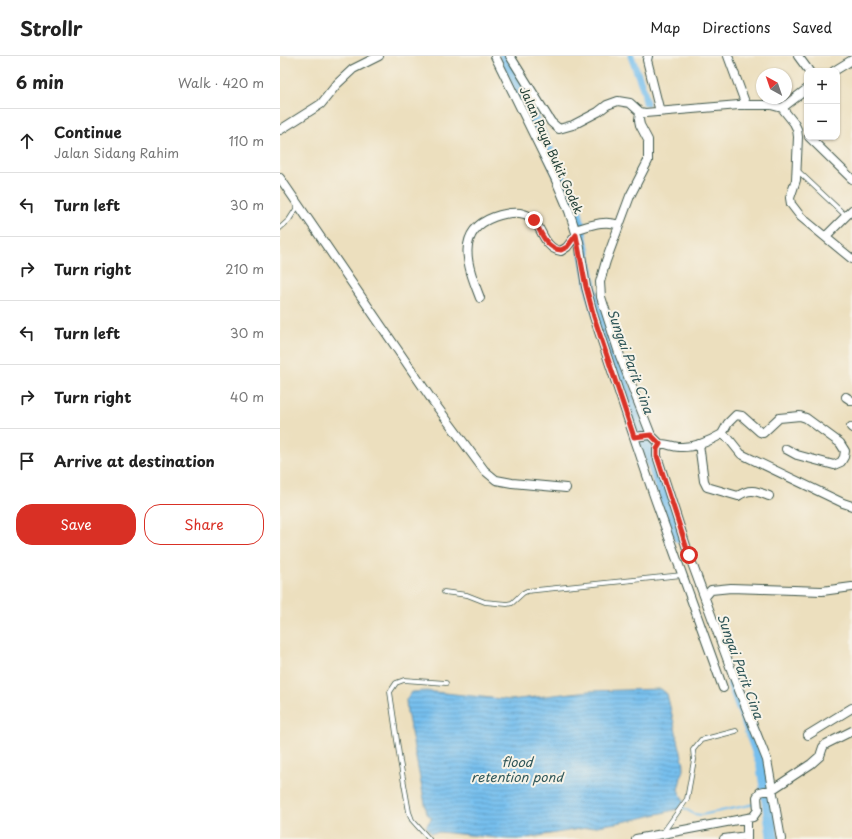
<!DOCTYPE html>
<html lang="en">
<head>
<meta charset="utf-8">
<style>
  :root { --surface:#fff; --page:#f6f6f6; --text:#222; --muted:#767676; --line:#e0e0e0; --accent:#d93025 }
  body { margin:0; font-family:"Playpen Sans",sans-serif; background:var(--page); color:var(--text) }
  .controls { position:absolute; right:12px; top:12px; display:grid; overflow:hidden; border-radius:8px; box-shadow:0 1px 3px #0004 }
  .controls button { width:36px; height:36px; display:grid; place-items:center; padding:0; border:0; border-bottom:1px solid var(--line); background:var(--surface); color:var(--text); font:20px sans-serif }
  .compass { position:absolute; left:476px; top:12px; width:36px; height:36px; border-radius:50%; background:var(--surface); box-shadow:0 1px 3px #0004; rotate:320deg }
  .stop { position:absolute; width:12px; height:12px; margin:-9px; border:3px solid #d93025; border-radius:50%; background:#fff }
  .stop.end { background:#d93025; border-color:#fff; box-shadow:0 1px 4px #0008 }
  .list { margin:0; padding:0; list-style:none }
  h2 { display:flex; justify-content:space-between; align-items:center; height:52px; margin:0; padding:0 16px; font-size:17px }
  h2 small { font-size:13px; font-weight:400; color:var(--muted) }
  .list li { display:grid; grid-template-columns:26px 1fr auto; gap:12px; align-items:center; box-sizing:border-box; height:64px; padding:0 16px; border-top:1px solid var(--line) }
  .list b { display:block; font-size:15px; white-space:nowrap }
  .list p { margin:0; font-size:13px; white-space:nowrap; color:var(--muted) }
  .list em { font-size:13px; font-style:normal; color:var(--muted) }
  .actions { display:flex; gap:8px; padding:12px 16px }
  .actions a { flex:1; padding:9px 0; border:1px solid var(--accent); border-radius:16px; text-align:center; font-size:14px; color:var(--accent) }
  .actions .main { background:var(--accent); color:#fff }
  .icon { flex:none; width:22px; height:22px; fill:none; stroke:currentColor; stroke-width:2; stroke-linecap:round; stroke-linejoin:round }
  .map { position:relative; flex:none; width:572px; height:783px; overflow:hidden }
  header { display:flex; align-items:center; gap:24px; box-sizing:border-box; height:56px; padding:0 20px; background:var(--surface); border-bottom:1px solid var(--line) }
  header strong { font-size:19px }
  nav { display:flex; gap:22px; margin-inline-start:auto; font-size:14px }
  main { display:flex }
  aside { flex:1; background:var(--surface) }
  .map>svg:first-child { display:block }
</style>
</head>
<body>
<header>
<strong>Strollr</strong>
<nav><a>Map</a><a>Directions</a><a>Saved</a></nav>
</header>
<main>
<aside>
<h2>6 min<small>Walk · 420 m</small></h2>
<ul class="list">
<li><svg class="icon" aria-label="ahead" viewBox="0 0 24 24"><path d="M12 20V5M6 11l6-6 6 6"/></svg><div><b>Continue</b><p>Jalan Sidang Rahim</p></div><em>110 m</em></li>
<li><svg class="icon" aria-label="left" viewBox="0 0 24 24"><path d="M17 20v-9H6M10 6l-5 5 5 5"/></svg><div><b>Turn left</b></div><em>30 m</em></li>
<li><svg class="icon" aria-label="right" viewBox="0 0 24 24"><path d="M7 20v-9h11M14 6l5 5-5 5"/></svg><div><b>Turn right</b></div><em>210 m</em></li>
<li><svg class="icon" aria-label="left" viewBox="0 0 24 24"><path d="M17 20v-9H6M10 6l-5 5 5 5"/></svg><div><b>Turn left</b></div><em>30 m</em></li>
<li><svg class="icon" aria-label="right" viewBox="0 0 24 24"><path d="M7 20v-9h11M14 6l5 5-5 5"/></svg><div><b>Turn right</b></div><em>40 m</em></li>
<li><svg class="icon" aria-label="arrive" viewBox="0 0 24 24"><path d="M6 21V4h12l-3 4 3 4H6"/></svg><div><b>Arrive at destination</b></div></li>
</ul>
<div class="actions"><a class="main">Save</a><a>Share</a></div>
</aside>
<div class="map">
<svg width="572" height="783" viewBox="0 0 572 783">
  <defs>
    <pattern id="water-rules" width="6" height="5" patternUnits="userSpaceOnUse"><rect width="6" height="5" fill="#76bfee"/><path d="M0 2.5h6" fill="none" stroke="#609cc2"/></pattern>
  </defs>
  <rect width="100%" height="100%" fill="#f7f3e8"/>
  <filter id="ink" filterUnits="userSpaceOnUse"><feTurbulence type="fractalNoise" baseFrequency=".025" numOctaves="2"/><feDisplacementMap in="SourceGraphic" scale="8" xChannelSelector="R" yChannelSelector="G"/><feConvolveMatrix kernelMatrix="1 2 1 2 8 2 1 2 1" color-interpolation-filters="sRGB"/></filter>
  <filter id="wash" filterUnits="userSpaceOnUse"><feTurbulence type="fractalNoise" baseFrequency=".012" numOctaves="4" result="noise"/><feDisplacementMap in="SourceGraphic" scale="16" xChannelSelector="R" yChannelSelector="G"/><feGaussianBlur stdDeviation="0.9" result="paint"/><feColorMatrix in="noise" values="0 0 0 0 0 0 0 0 0 0 0 0 0 0 0 0 0 1.4 0 .05"/><feComposite in="paint" operator="in"/></filter>
  <g filter="url(#wash)">
    <rect width="100%" height="100%" fill="#ecdfbe"/>
    <path fill="url(#water-rules)" stroke="#4a7e91" d="M381,633L387,638L404,709L398,734L404,745L398,753L353,764L240,783H228L160,776L151,777L146,770L152,762L147,758L127,656L126,644L131,636L146,635L230,644L310,635Z"/>
    <g fill="none" stroke-linecap="round" stroke-linejoin="round">
      <path stroke="#76bfee" stroke-width="2" d="M402,751L414,758L421,759L475,748
        M137,783L141,780"/>
      <path stroke="#76bfee" stroke-width="7" d="M351,0L364,35L366,47"/>
      <path stroke="#76bfee" stroke-width="12" d="M225,0L297,158L313,243L399,481
        M453,628L482,708L493,783"/>
    </g>
  </g>
  <g filter="url(#ink)">
    <g fill="none" stroke-linecap="round" stroke-linejoin="round">
      <g stroke="#3e5549" stroke-width="5.5">
        <path id="lane" d="M517,114L566,160
          M0,172L9,164L18,150
          M164,536L187,539L205,546L227,548L232,547L243,537L247,535L402,519
          M382,778L407,743L414,704L413,694L421,684L456,675
          M149,783L132,764L129,756L120,705L110,636L116,627L124,624L166,627"/>
      </g>
      <g stroke="#3e5549" stroke-width="10">
        <path id="street" d="M215,0L275,122L289,155L299,186L306,231L314,261L354,381L371,379L380,388
          M230,0L271,66L279,73L293,69L318,56L327,49L338,45L350,47L360,56L365,57L459,49H491L502,52L514,67L517,73L518,81L516,124L510,142L511,148L521,161L572,203
          M368,0L367,4L380,56
          M448,0L466,49
          M518,0L529,15
          M554,15L572,4
          M502,52L527,33
          M360,56L359,64L360,69L368,84V105L350,140L326,205L320,226L321,241L340,300L371,379
          M0,74L41,48L57,28L73,13L99,0
          M529,81L572,123
          M0,122L152,344L204,414L216,424L232,427L286,432
          M295,174C309,170 324,163 339,169
          M546,180L572,154
          M200,242C189,213 173,176 214,161C223,158 234,155 244,158C263,163 260,192 281,195L287,191L296,179
          M566,341L572,345
          M571,371L572,372
          M442,378L448,367L456,359L462,360L480,376L483,377L499,362L520,360L526,362L560,387L565,395L564,401L561,406L554,409L517,399L506,393
          M354,381L374,440L443,632
          M380,388L377,393V400L409,499L455,624L487,704L501,783
          M380,388C387,387 392,391 399,391C413,392 430,385 442,378L449,383L461,398L563,447L572,450
          M419,388L424,425L427,431L458,440C470,432 476,435 489,440
          M425,541L431,534L451,532L542,535L572,531
          M528,679L572,652
          M467,763V783
          M356,783L473,761L478,754L477,741L480,736L493,733L531,708L540,700L543,691L546,688L572,675
          M444,783L467,780"/>
      </g>
      <use href="#lane" stroke="#fff" stroke-width="4"/>
      <use href="#street" stroke="#fff" stroke-width="8"/>
    </g>
  </g>
  <g fill="none" stroke-linecap="round" stroke-linejoin="round" filter="url(#ink)">
    <path stroke="#d93025" stroke-width="5" d="M254,164C261,176 266,193 281,194L287,191L296,179L306,231L314,261L354,381L371,379L380,388L377,393V400L409,499"/>
  </g>
  <g text-anchor="middle" dominant-baseline="central" stroke-width="4" stroke-linejoin="round" paint-order="stroke">
    <g font-size="12" fill="#1f3d34" stroke="#f7f3e8">
      <text transform="translate(272 94) rotate(66)">Jalan Paya Bukit Godek</text>
    </g>
    <g font-size="13" font-style="italic" fill="#305759" stroke="#f7f3e8">
      <text transform="translate(351 305) rotate(70)">Sungai Parit Cina</text>
      <text transform="translate(461 610) rotate(70)">Sungai Parit Cina</text>
      <text x="237" y="705">flood<tspan x="237" dy="15">retention pond</tspan></text>
    </g>
  </g>
</svg>
<div class="controls">
<button>+</button>
<button>−</button>
</div>
<svg class="compass" viewBox="-18 -18 36 36"><path d="M0-13l5 13h-10z" fill="#e53935"/><path d="M0 13l5-13h-10z" fill="#767676"/></svg>
<div class="stop" style="left:409px;top:499px"></div>
<div class="stop end" style="left:254px;top:164px"></div>
</div>
</main>
</body>
</html>
